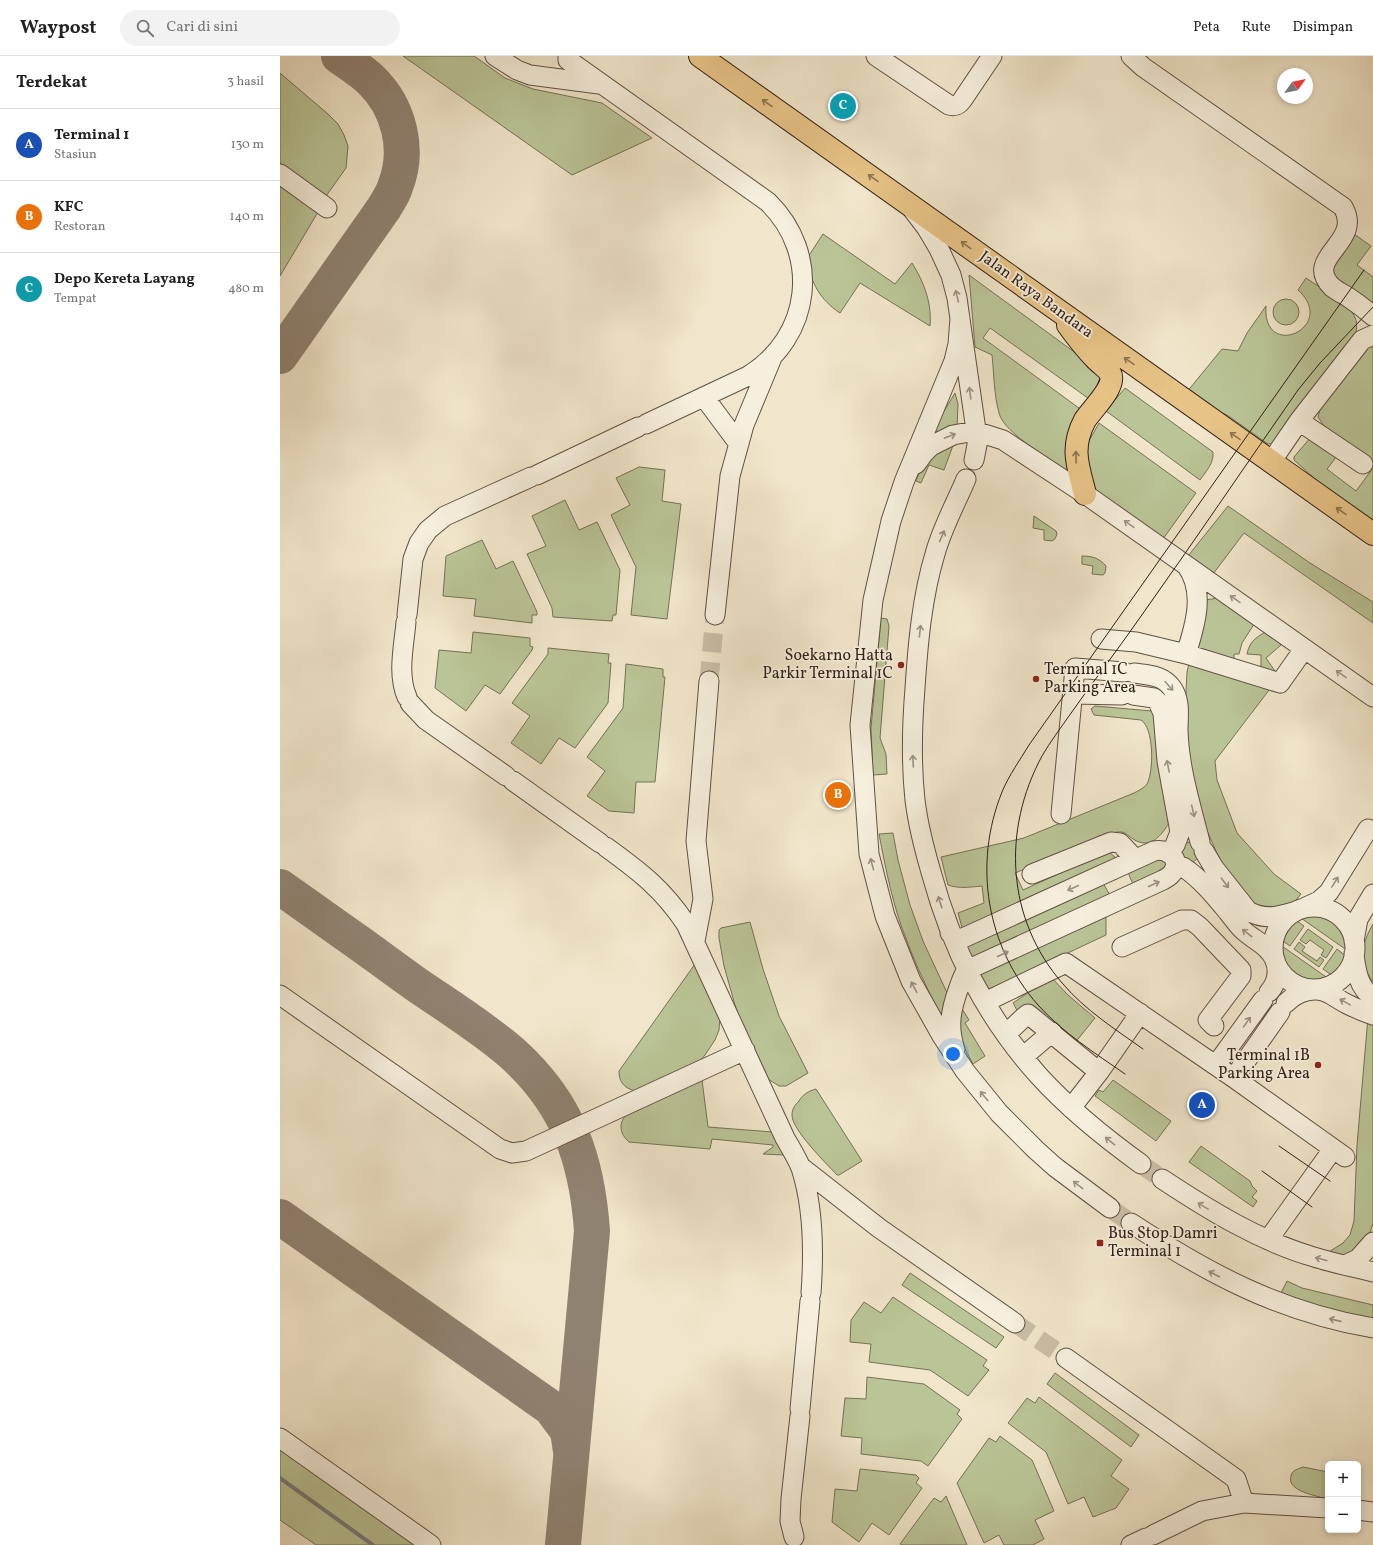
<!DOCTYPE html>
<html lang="id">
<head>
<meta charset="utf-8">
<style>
  :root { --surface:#fff; --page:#f2f2f2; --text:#222; --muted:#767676; --line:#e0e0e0; --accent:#7c3aed }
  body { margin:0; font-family:Vollkorn,serif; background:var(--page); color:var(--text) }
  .controls { position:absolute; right:12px; bottom:12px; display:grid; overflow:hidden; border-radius:6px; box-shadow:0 2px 6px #0003 }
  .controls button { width:36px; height:36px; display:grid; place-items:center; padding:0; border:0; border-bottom:1px solid var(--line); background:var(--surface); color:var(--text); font:20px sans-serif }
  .compass { position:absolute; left:997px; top:12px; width:36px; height:36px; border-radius:50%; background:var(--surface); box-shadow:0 2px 6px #0003; rotate:57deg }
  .you { position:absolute; left:673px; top:998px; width:14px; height:14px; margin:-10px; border:3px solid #fff; border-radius:50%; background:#1a73e8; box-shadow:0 0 0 6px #1a73e833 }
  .badge { display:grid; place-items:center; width:26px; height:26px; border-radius:50%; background:var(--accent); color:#fff; font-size:13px; font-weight:700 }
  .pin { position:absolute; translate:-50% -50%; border:2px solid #fff; box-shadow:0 1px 4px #0006 }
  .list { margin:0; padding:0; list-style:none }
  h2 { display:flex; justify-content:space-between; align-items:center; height:52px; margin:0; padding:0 16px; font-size:17px }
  h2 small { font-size:13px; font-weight:400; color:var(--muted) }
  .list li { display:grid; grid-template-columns:26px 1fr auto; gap:12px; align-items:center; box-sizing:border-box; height:72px; padding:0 16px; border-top:1px solid var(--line) }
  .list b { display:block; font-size:15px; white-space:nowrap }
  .list p { margin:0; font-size:13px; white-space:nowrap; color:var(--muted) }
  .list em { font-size:13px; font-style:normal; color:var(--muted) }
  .icon { flex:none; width:22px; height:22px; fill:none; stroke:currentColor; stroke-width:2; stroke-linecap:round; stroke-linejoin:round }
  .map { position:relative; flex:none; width:1093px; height:1489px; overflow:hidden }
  header { display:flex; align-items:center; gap:24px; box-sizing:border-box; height:56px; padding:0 20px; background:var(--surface); border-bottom:1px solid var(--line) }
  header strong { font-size:19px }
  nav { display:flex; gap:22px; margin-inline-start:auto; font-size:14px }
  .search { width:280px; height:36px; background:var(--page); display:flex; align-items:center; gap:10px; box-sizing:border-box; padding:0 14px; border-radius:22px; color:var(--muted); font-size:15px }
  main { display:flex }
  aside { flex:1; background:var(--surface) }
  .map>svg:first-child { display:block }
</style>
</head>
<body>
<header>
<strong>Waypost</strong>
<div class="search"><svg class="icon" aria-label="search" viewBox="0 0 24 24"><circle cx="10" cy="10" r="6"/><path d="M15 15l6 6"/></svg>Cari di sini</div>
<nav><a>Peta</a><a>Rute</a><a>Disimpan</a></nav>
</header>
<main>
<aside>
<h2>Terdekat<small>3 hasil</small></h2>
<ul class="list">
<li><span class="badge" style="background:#1a4fb4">A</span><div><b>Terminal 1</b><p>Stasiun</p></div><em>130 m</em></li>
<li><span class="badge" style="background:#e8710a">B</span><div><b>KFC</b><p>Restoran</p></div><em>140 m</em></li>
<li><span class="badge" style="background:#0f9aa8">C</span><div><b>Depo Kereta Layang</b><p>Tempat</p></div><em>480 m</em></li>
</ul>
</aside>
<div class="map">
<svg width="1093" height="1489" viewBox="0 0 1093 1489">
  <rect width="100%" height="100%" fill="#f1e6cb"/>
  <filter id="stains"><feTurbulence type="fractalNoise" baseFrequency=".005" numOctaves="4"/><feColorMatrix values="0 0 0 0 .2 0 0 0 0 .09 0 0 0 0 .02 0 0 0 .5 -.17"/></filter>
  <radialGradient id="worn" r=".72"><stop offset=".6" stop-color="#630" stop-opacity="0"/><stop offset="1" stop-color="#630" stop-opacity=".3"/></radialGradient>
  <path fill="#bac597" stroke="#747257" d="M123,0H194L225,22L253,33L322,47L372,82L292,119Z
    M0,17L48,58L58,68L64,79L68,90L66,112L46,140L0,107Z
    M0,128L38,156L0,220Z
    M543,178L615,228L632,207C644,226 652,247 650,270L580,227L560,257C539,243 532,227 526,204Z
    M1074,178L1091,190L1077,209L1093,221V257L1060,232L1051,211Z
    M689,219L827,320L812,345L710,272L703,282L803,355L792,418C774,405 724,378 719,357C714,339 714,318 712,299L695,291Z
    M1026,222C1035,228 1044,234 1052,240C1068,251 1083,260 1074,282L996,387L988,388L947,359L927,351L906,337L942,293L958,295L967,277L986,250C982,306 1059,271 1018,234Z
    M993 256a13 13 0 1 1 26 0a13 13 0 1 1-26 0Z
    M1093,285V404L1044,370L1038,361L1041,350Z
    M845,332L933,396C934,407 927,414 920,424L826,355Z
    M675,337L678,348L677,372L649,380Z
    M819,367L916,437L883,483L812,432L803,396Z
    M1031,381L1057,400L1047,413L1076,435L1093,412V469L1064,449L1014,404V401Z
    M675,384L664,414L649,409L641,427L636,425C646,401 654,399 675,384Z
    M359,411L385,414L382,445L401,448L387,563L351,559L356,511L331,459L350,449L336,422Z
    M285,444L299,474L317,466L340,514L336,559H333L332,565L273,561L272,552L247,498L266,490L252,460Z
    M948,450L1030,507L1093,546V567L964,477L933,518L908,500Z
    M754,460L776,475L777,478L775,483L772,485L764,484V474L753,472Z
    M202,484L216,513L233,505L257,556V559H252V567L194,560L196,543L163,540L166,500Z
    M802,500C812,500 819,502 826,510L825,517L823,519L812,518L813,510L802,508Z
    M939,542L976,565L962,587L959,598H954V610L981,611V599L967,598C970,583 978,581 990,573L1001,589L986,602L999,621L935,705L937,724L957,777L994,818L1021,838L1013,848L1005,851L980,850L968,844L943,811L914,745L904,674L907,616L924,544Z
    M601,562L607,563L609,570L600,682L606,698L607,718L593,719L591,672Z
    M193,576L250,582V590L253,591L252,594L220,638L205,629L186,655L155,632L159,594L191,597Z
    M268,592L329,598L328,607H331L328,647L295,692L279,682L261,708L231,687L250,660L232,647L268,598Z
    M346,608L383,613V621H385L375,726H356L354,757L329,755L307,740L325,715L307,701L343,652Z
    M815,650L872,655L874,657L889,767C881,780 870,794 853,783C847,779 845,775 837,776L735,817L743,834L824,797H830L835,801V806L683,875L678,857L704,847L702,830C691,831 679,833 668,829L661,801L744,782L854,737C858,735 864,732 867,728C874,715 874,672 861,664L814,659L811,653Z
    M613,777L618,804L630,849L643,885L669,941L662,958H660C648,934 636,910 627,885C613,851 606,814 599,778Z
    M906,786L914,787L918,802L912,807L904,806L899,791Z
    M878,800L887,807L888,814L855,833L847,814Z
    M823,827L831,841L695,906L686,889Z
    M1035,857C1057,859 1067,874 1068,895L1018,860Z
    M826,861V879L709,934H707L699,916L777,879L789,878Z
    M1014,863L1024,870L1010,890L1000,883L1004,872Z
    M470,866L483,913L499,960L528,1017L506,1030H499L488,1023L465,977L455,949L444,910L439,882V874L441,872Z
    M1093,868V926C1078,905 1081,889 1093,868Z
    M1028,873L1053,891L1046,902L1041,899L1044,894L1030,884L1026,888L1020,884Z
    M1019,886L1025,891L1022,895L1037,905L1040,901L1044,904L1039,911L1014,893Z
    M999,888L1049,923C1024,937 997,913 999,888Z
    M1057,893L1067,901L1059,915L1053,920L1043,913Z
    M415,908L440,962L439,974L435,984L425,999L419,1006L355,1035C344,1032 339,1026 339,1015Z
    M771,921L788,939L815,962L794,988L738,956L733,947Z
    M679,948L689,964L685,967L705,1000L693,1008L680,984Z
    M1088,961L1093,962V1168L1086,1187L1076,1199H1044L1063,1187L1070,1179L1074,1165L1077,1089Z
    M422,1024L428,1071L493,1076L504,1099L483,1098L493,1091V1089L432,1083L430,1093L349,1086C340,1078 338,1068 346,1059Z
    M833,1024L891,1065L876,1085L815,1040L819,1034L823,1036Z
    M536,1033L582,1105L559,1119H557C546,1107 512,1074 512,1059C512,1053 515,1049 519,1045C523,1038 529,1035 536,1033Z
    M921,1090L970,1125L972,1130L977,1135L972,1141L977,1145L973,1151L909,1106Z
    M630,1217L724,1281L716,1292L622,1229Z
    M1007,1225L1022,1232L1093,1249V1265L1000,1239Z
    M613,1241L707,1304L703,1310L709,1314L688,1340L650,1314L589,1306L591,1288L570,1286L571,1264L584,1246L601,1257Z
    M775,1317L859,1379L851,1391L767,1328Z
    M587,1321L644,1328L680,1354L677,1358L682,1363L648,1410L641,1405L581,1398L582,1382L561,1380L565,1342L586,1343Z
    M759,1341L842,1404L831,1420L849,1433L836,1452L813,1461L804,1441L788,1448L766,1396L728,1367L747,1342L755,1347Z
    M720,1380L752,1404L774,1455L755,1464L764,1483L753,1489H724L719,1479L704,1487L677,1427L709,1382L716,1386Z
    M0,1394L135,1489H36L0,1464Z
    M1023,1411L1048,1416V1443C1037,1440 1006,1435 1011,1420C1012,1414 1018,1413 1023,1411Z
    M580,1413L636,1419L639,1422L636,1427L642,1432L609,1479L592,1467L579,1486L552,1466L555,1433L577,1435Z
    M666,1440L687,1489H622L620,1488L654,1442L661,1446Z"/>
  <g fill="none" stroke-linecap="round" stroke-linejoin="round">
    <path stroke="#737d7e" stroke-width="4" d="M0,1422L93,1489"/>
    <path stroke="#908271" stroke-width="36" d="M0,300L104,152C108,145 113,138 115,131C130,94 119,51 91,24C82,15 70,8 59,0
      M0,831C24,848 48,865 72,882C95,898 117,915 140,931C171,952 206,974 233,998C288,1048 307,1103 312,1175L283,1489
      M0,1161L271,1352L288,1375L291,1395"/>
    <path stroke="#cabea7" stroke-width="19" stroke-dasharray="19 10" stroke-linecap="butt" d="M429,625L435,559
      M861,1108L882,1123
      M830,1152L851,1167
      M735,1267L786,1302"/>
    <g stroke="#605144" stroke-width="21">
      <path id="minor" d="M215,0L237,14L250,19L319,28
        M288,0V4L488,146C541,198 532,281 468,320L366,368
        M596,0L669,49C676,51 679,49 683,43L712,0
        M851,0L863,11L1063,151C1084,187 1022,201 1052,231C1057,235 1063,238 1068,241C1077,247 1085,253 1093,260
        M0,118L47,152
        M633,154L646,171L659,193L671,219L677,242L697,381V389L694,404
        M680,262L678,288L674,305L624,426L611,465L593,544L580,669L589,798L605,860L631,925L662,980L685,1015L719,1057L756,1094L775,1111L830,1152
        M424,341L459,388
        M1019,365L1083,408
        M991,406L1019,365L1082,284L1093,279
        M636,408L644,397L651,390L673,379L695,375L723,384L805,438L1093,641
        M257,419L358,371
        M686,423C676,447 662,472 655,498C642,541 638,587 635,632C632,669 631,707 635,744C638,769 644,792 651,816C672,893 705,960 759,1020C789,1053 825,1082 861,1108
        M127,559L133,503L139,487L148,474L165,460L251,421
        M435,559L450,420L464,369L491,304
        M126,566C124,590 117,618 127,641
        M821,583L856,586L906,598L1000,627L1024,593
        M906,598C915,570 926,535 906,509
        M854,617C868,619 883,619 892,632C901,645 898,660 898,674C899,712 911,750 920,786
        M793,638L842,639
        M853,639L874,642L878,646L883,657L887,705L900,776L895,789
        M130,647L146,664L226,720
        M233,725L320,787
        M781,758L795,612L844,616
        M326,791C359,815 383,833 406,868L505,1082C510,1091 517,1102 521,1112C534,1152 534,1196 531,1237
        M924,795L934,812L968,855C984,864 997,861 1013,856
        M903,811C921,823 934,839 948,856C953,862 958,870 964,875C974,884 989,890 995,904C999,915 997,927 989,936
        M752,818L831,786L840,787L855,803
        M993 892a41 41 0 1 1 82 0a41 41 0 1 1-82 0Z
        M1026,851L1039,845L1049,836L1088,773
        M670,877L677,882H683L874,795C885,792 901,801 894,814C892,819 887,822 883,824L687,914C682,920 681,927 678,934C670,957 668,971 675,994
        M415,885L423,843L416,785L429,625
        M1074,885L1078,863L1093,838
        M842,891L902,864H911L920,871L961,914V920L928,964L934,970
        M1074,898C1076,914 1078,931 1093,942
        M0,939L220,1093L232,1097L246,1095L465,994
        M705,946L786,907L954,1022L1065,1101
        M1006,947C1012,941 1018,937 1027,935C1046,931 1051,940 1067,948C1075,952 1084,956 1093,959
        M726,978L743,962L748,958L819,1016
        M743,1001L772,976
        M936,1009L983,944
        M954,1022L1000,956
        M791,1052L819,1016L860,957
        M521,1111L599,1172L735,1267
        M882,1123C929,1154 979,1185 1034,1201C1053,1207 1073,1211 1093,1216
        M851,1167C929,1218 1000,1256 1093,1272
        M988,1184L1053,1093
        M1065,1209L1078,1203L1093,1186
        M786,1302L956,1423L964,1447
        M520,1353L530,1245
        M0,1382L151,1489
        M1078,1454L1093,1456
        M873,1479L922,1455L964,1447L1048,1452
        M514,1481L510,1465L511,1443L520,1360
        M851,1489L866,1482"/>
    </g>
    <g stroke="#2f1f17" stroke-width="24">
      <path id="major" d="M420,0L1093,478
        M788,269C796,280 805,292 815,302C819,307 827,311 830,317C837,330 812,353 805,364C790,392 798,410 805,438"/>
    </g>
    <use href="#minor" stroke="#f6efdd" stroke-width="19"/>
    <use href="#major" stroke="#e8c386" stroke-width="22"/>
    <path stroke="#2f1f17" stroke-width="1" d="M863,993C835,973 805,954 783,928C726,863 722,774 762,700C770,686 780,673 789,660C812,627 836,596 859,563C913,487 965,410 1018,334L1040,307L1093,251
      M845,1018C815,997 783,977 758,949C706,890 693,808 722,736C729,719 740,704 749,689L1084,214
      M999,1090L1050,1125
      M982,1115L1032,1151"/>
  </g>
  <defs><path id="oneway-shaft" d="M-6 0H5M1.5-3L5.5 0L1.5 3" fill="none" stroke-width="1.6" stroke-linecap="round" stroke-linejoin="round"/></defs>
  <g stroke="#8c714e">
    <use href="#oneway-shaft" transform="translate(487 47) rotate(-145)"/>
    <use href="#oneway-shaft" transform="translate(593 122) rotate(-145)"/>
    <use href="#oneway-shaft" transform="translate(686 189) rotate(-144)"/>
    <use href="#oneway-shaft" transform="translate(849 305) rotate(-145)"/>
    <use href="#oneway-shaft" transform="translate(955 380) rotate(-145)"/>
    <use href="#oneway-shaft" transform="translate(796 401) rotate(-91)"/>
    <use href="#oneway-shaft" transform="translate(1061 455) rotate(-145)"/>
  </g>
  <g stroke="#9c9184">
    <use href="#oneway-shaft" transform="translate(677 240) rotate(-103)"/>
    <use href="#oneway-shaft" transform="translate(690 337) rotate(-98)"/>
    <use href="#oneway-shaft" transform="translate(670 380) rotate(-20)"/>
    <use href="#oneway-shaft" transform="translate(849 468) rotate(-145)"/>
    <use href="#oneway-shaft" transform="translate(662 480) rotate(-67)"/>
    <use href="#oneway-shaft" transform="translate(955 543) rotate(-145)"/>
    <use href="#oneway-shaft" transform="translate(640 575) rotate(-84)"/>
    <use href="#oneway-shaft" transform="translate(1061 618) rotate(-145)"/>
    <use href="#oneway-shaft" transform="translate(889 630) rotate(48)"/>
    <use href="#oneway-shaft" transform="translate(633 705) rotate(-93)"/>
    <use href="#oneway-shaft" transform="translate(888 710) rotate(-101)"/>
    <use href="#oneway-shaft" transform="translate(913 755) rotate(77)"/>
    <use href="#oneway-shaft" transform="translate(592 808) rotate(-105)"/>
    <use href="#oneway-shaft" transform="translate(1055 826) rotate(-58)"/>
    <use href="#oneway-shaft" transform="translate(945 827) rotate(53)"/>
    <use href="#oneway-shaft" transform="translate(874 828) rotate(-24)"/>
    <use href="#oneway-shaft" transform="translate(793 832) rotate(156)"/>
    <use href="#oneway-shaft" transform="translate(660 846) rotate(-108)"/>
    <use href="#oneway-shaft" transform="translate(967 877) rotate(-142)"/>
    <use href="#oneway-shaft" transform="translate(723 898) rotate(-24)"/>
    <use href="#oneway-shaft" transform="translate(634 931) rotate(-118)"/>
    <use href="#oneway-shaft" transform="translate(1065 946) rotate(-151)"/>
    <use href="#oneway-shaft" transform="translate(967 966) rotate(-55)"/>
    <use href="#oneway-shaft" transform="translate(704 1040) rotate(-130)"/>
    <use href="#oneway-shaft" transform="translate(830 1085) rotate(-141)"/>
    <use href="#oneway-shaft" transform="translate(798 1129) rotate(-142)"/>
    <use href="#oneway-shaft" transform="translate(923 1150) rotate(-149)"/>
    <use href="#oneway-shaft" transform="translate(1041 1203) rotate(-166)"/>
    <use href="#oneway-shaft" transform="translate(934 1218) rotate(-153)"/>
    <use href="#oneway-shaft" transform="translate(1055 1264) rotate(-167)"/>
  </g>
  <g fill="#8f2418" stroke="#f6efdd" stroke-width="1.5">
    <circle cx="621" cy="609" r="4"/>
    <circle cx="756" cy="623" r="4"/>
    <circle cx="1038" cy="1009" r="4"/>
    <rect x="816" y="1183" width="8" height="8" rx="2"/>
  </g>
  <g text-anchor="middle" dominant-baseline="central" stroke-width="3.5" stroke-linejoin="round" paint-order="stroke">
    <g font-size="16" fill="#2f1f17" stroke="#f6efdd">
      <text transform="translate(756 239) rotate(36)">Jalan Raya Bandara</text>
    </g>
    <g font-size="16" fill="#2f1f17" stroke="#f6efdd" text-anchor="end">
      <text x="613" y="600">Soekarno Hatta<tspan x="613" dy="18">Parkir Terminal 1C</tspan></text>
      <text x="764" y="614" text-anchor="start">Terminal 1C<tspan x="764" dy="18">Parking Area</tspan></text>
      <text x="1030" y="1000">Terminal 1B<tspan x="1030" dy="18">Parking Area</tspan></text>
      <text x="828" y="1178" text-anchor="start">Bus Stop Damri<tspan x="828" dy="18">Terminal 1</tspan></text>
    </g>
  </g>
  <rect width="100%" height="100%" filter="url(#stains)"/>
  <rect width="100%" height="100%" fill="url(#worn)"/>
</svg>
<div class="controls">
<button>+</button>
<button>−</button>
</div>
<svg class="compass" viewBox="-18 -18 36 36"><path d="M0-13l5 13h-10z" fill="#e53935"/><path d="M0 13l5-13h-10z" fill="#767676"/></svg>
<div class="you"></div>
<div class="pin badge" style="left:922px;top:1049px;background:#1a4fb4">A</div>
<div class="pin badge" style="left:558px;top:739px;background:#e8710a">B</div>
<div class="pin badge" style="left:563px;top:50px;background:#0f9aa8">C</div>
</div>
</main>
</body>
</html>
